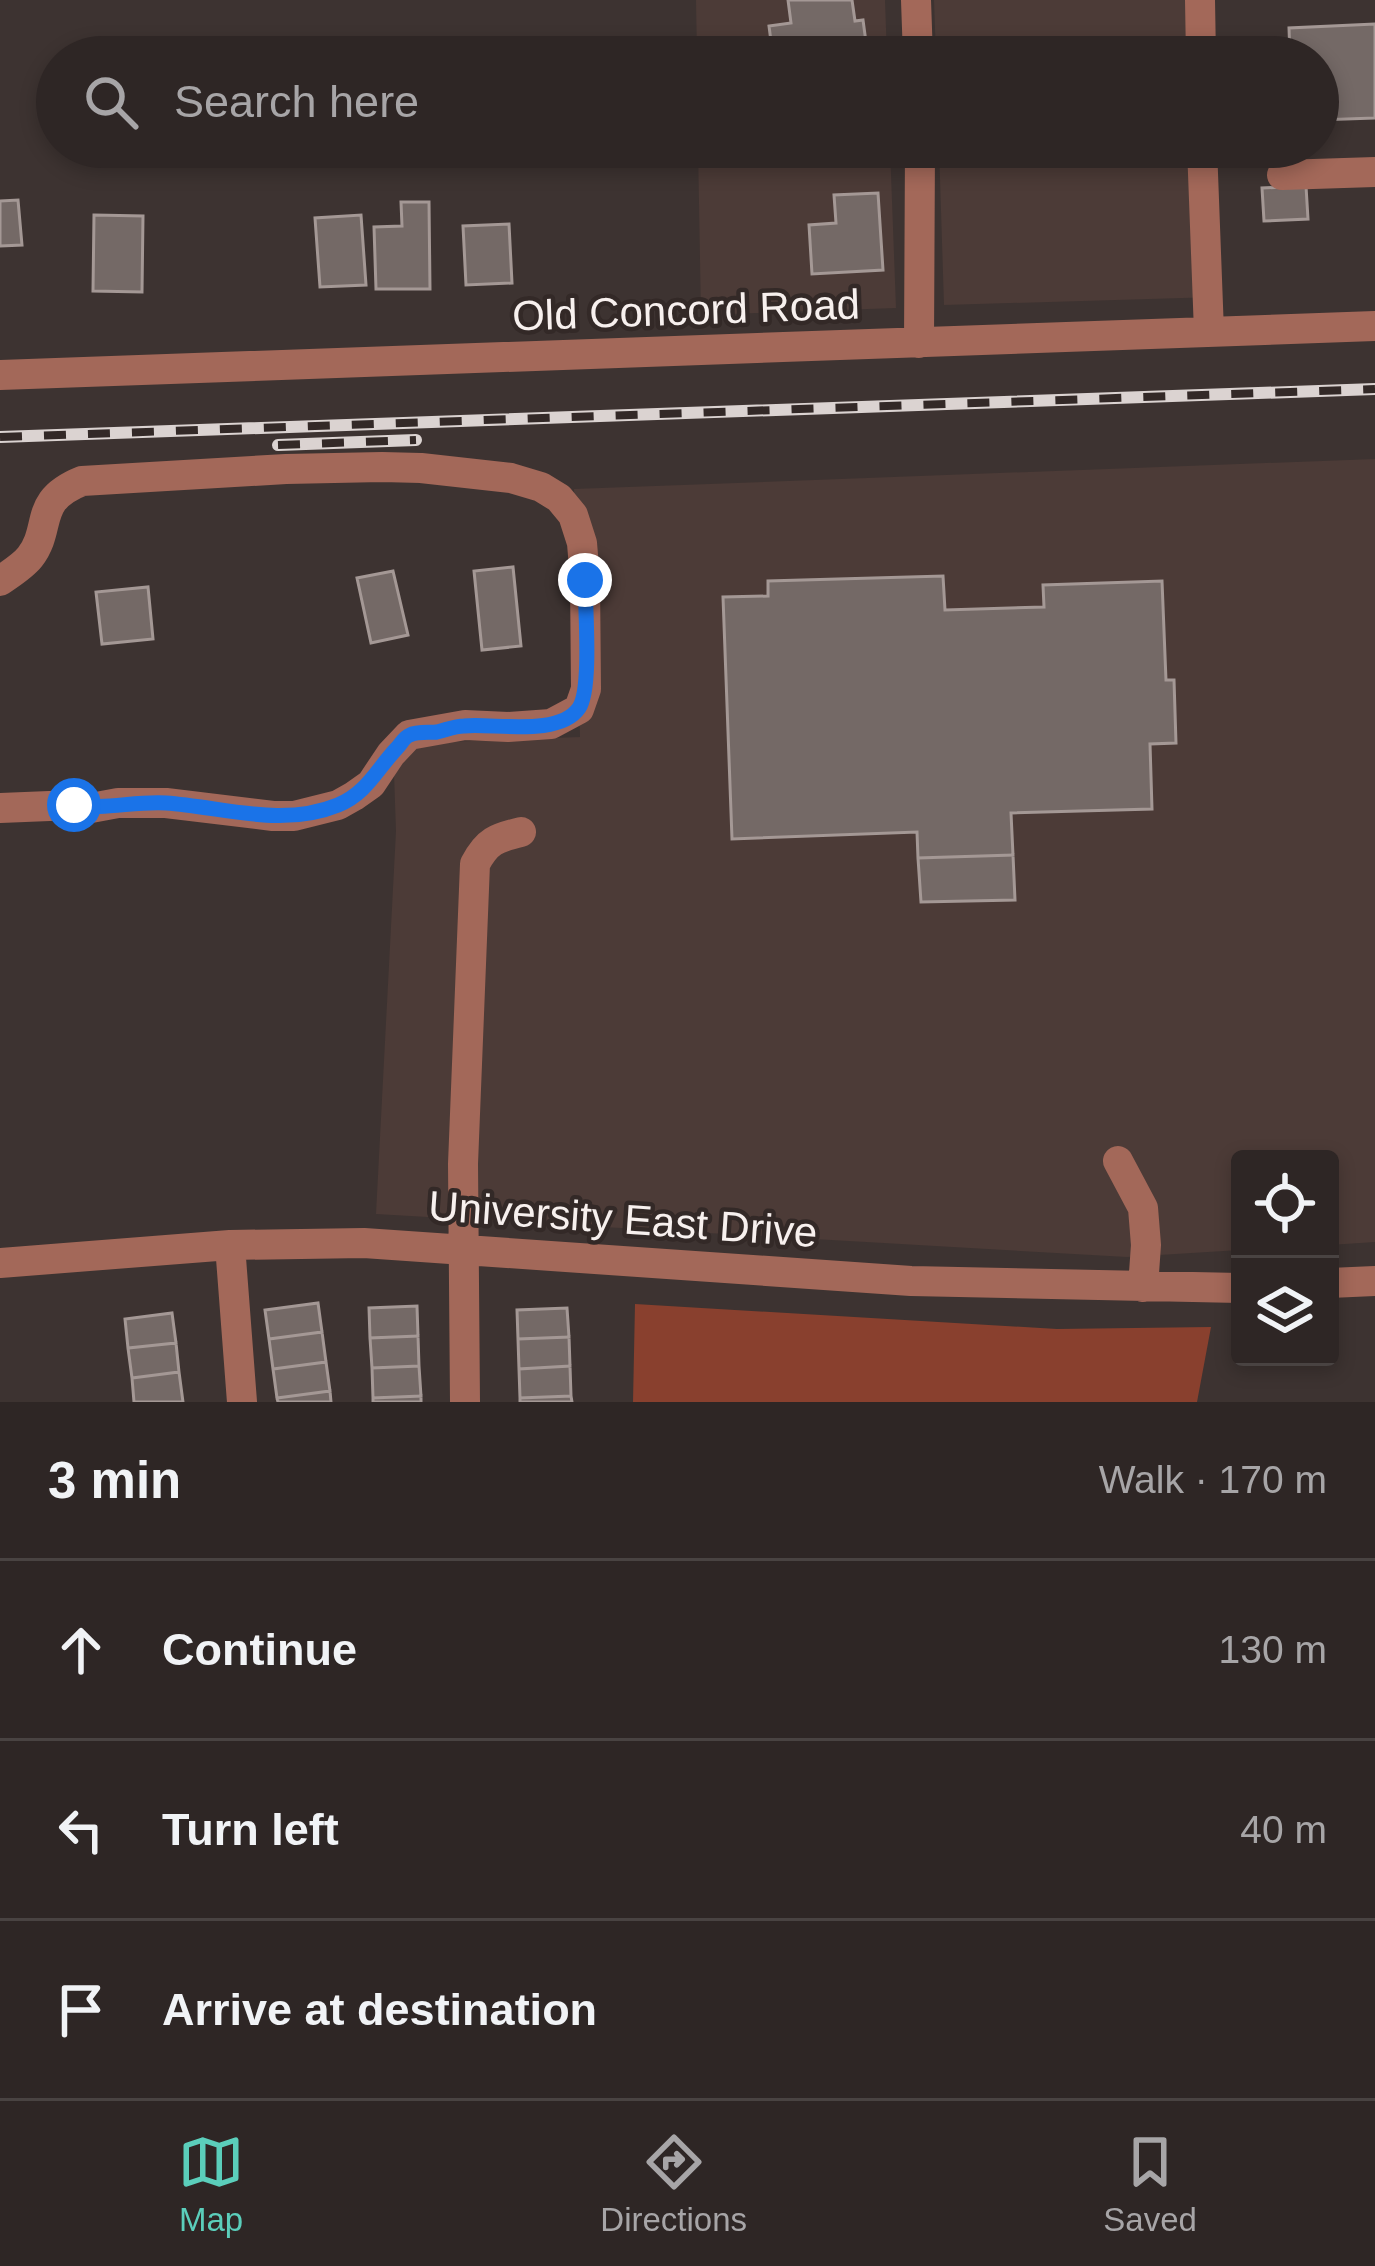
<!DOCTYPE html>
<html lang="en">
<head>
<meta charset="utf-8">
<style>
  :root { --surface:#2e2625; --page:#362e2d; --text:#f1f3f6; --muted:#a7a5a7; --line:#494342; --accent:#5bcebb }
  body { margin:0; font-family:Arial,sans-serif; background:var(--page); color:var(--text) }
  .controls { position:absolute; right:36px; bottom:36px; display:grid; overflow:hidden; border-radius:12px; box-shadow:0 6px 18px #0003 }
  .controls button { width:108px; height:108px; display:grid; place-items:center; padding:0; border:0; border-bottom:3px solid var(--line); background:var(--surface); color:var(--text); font:60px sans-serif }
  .stop { position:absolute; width:36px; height:36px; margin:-27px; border:9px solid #1a73e8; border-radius:50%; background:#fff }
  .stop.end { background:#1a73e8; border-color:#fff; box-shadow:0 3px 12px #0008 }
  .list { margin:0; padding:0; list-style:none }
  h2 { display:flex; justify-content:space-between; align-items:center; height:156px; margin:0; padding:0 48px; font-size:51px }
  h2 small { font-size:39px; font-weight:400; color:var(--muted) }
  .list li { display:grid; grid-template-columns:78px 1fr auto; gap:36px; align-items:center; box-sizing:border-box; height:180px; padding:0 48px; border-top:3px solid var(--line) }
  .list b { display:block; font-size:45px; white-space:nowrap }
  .list em { font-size:39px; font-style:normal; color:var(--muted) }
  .icon { flex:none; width:66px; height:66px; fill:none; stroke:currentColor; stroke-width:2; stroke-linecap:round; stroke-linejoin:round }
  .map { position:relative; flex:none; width:1375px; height:1402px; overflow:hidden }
  .search { position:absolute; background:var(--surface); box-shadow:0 6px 18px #0003; left:36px; right:36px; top:36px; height:132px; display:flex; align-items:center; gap:30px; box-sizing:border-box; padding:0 42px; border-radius:66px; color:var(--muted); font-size:45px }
  .sheet { height:696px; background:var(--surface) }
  nav { display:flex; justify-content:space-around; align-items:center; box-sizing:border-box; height:168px; border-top:3px solid var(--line); background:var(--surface); font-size:33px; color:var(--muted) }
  nav a { display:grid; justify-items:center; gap:6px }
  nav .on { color:var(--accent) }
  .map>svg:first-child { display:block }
</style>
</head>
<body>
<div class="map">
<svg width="1375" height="1402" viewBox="0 0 1375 1402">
  <rect width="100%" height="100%" fill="#3d3331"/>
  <path fill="#4c3b37" d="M696,0H885L887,57H697Z
    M934,0H1207L1208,57H936Z
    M698,147H890L896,308L701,315Z
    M939,147H1211L1216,297L944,305Z
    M1375,459V1242L1330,1245V1159H1240V1250L1127,1257L376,1214L396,831L393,744L580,737L574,489Z"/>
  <path fill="#89402e" d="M635,1304L1057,1329L1211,1327L1197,1402H633Z"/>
  <path fill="#746966" stroke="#a49895" stroke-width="3" d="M788,0H852L855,21L863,20L868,57H773L769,26L791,23Z
    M1375,24V118L1318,120V57H1290L1289,28Z
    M1306,186L1308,219L1264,221L1262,188Z
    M878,193L883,270L812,274L809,225L836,223L834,195Z
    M18,200L22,245L0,246V201Z
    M401,202H429L430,289H376L374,227L402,226Z
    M94,215L143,216L142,292L93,291Z
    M361,215L366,285L320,287L315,218Z
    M509,224L512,283L466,285L463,226Z
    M513,567L521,646L482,650L474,571Z
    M393,571L408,635L371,643L357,578Z
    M943,576L945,610L1044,607L1043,585L1162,581L1166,680H1174L1176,743L1150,744L1152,809L1011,813L1013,855L918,858L917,832L732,839L723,597L768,596V581Z
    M148,587L153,639L102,644L96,592Z
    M1013,855L1015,900L921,902L918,858Z
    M318,1303L322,1332L269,1339L265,1310Z
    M417,1306L418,1336L370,1338L369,1308Z
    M567,1308L569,1337L518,1339L517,1310Z
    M172,1313L176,1343L128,1348L125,1319Z
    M322,1332L326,1362L273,1369L269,1339Z
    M418,1336L419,1366L372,1368L370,1338Z
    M569,1337L570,1366L519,1369L518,1339Z
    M176,1343L179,1372L132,1378L128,1348Z
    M326,1362L330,1391L277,1398L273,1369Z
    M419,1366L421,1396L373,1398L372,1368Z
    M570,1366L571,1396L520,1398L519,1369Z
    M179,1372L183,1402H134L132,1378Z
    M330,1391L331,1402H278L277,1398Z
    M421,1396V1402H373V1398Z
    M571,1396L572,1402H520V1398Z"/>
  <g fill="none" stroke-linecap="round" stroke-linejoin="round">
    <path stroke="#a36859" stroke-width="30" d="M916,0L918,57
      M1200,0L1201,57
      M1202,147L1209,332
      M1282,175L1375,172
      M919,343L920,147
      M0,375L1375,326
      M0,581C10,574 23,566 30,557C53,527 32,501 82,481L286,469L382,467L421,468L511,478L541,487L559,498L573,515L582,543L585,580L586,689L579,709L551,724L508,727L465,725L409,735L391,754L371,784L354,796L338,805L294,816H273L166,803H118L91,808L74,805L0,808
      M1118,1161L1143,1208L1146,1245L1143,1287
      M230,1245L242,1402
      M0,1263L230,1245L364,1243L911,1281L1240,1288
      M1330,1283L1375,1281
      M465,1402L463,1164L475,864C487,841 496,838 521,832"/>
    <g stroke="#dbd3d1" stroke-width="12">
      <path id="rail" d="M0,437L1375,389
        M278,445L416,440"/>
    </g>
    <use href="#rail" stroke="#332927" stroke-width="8" stroke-dasharray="22" stroke-linecap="butt"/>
  </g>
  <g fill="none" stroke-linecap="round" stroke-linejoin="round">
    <path stroke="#1a73e8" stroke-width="15" d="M74,805C104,810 135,801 166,803C223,807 282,828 338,805C367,793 377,769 397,748C401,744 404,737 410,735C417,731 430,733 437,732C446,730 455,726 464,726C494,723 559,737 579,708C592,689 585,606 585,580"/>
  </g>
  <g text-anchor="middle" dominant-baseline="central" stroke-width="9" stroke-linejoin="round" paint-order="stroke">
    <g font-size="42" fill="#f7f0ee" stroke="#332927">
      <text transform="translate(686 310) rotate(-2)">Old Concord Road</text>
      <text transform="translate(623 1219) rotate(4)">University East Drive</text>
    </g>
  </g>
</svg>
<div class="controls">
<button><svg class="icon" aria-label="locate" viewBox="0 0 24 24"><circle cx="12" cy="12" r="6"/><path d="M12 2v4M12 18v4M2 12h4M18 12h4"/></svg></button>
<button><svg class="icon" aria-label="layers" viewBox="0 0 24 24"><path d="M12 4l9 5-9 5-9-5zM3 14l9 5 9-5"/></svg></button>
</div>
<div class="stop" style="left:74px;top:805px"></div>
<div class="stop end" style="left:585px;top:580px"></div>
<div class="search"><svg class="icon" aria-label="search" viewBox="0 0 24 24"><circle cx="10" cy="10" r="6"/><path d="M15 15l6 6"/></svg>Search here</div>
</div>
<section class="sheet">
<h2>3 min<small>Walk · 170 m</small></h2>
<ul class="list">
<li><svg class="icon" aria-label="ahead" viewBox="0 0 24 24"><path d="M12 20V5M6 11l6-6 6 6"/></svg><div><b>Continue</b></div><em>130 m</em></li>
<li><svg class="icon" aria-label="left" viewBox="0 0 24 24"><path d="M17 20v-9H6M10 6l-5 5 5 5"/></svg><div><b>Turn left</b></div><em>40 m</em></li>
<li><svg class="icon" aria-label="arrive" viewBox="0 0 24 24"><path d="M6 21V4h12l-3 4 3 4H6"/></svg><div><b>Arrive at destination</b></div></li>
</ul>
</section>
<nav>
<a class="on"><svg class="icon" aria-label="map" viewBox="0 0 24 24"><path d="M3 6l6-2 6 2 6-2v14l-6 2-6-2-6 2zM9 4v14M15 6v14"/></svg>Map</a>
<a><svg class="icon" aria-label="directions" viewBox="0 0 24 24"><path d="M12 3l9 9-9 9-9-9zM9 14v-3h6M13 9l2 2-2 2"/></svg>Directions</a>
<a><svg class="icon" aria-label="saved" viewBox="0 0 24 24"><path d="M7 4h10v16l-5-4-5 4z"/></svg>Saved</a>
</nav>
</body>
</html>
